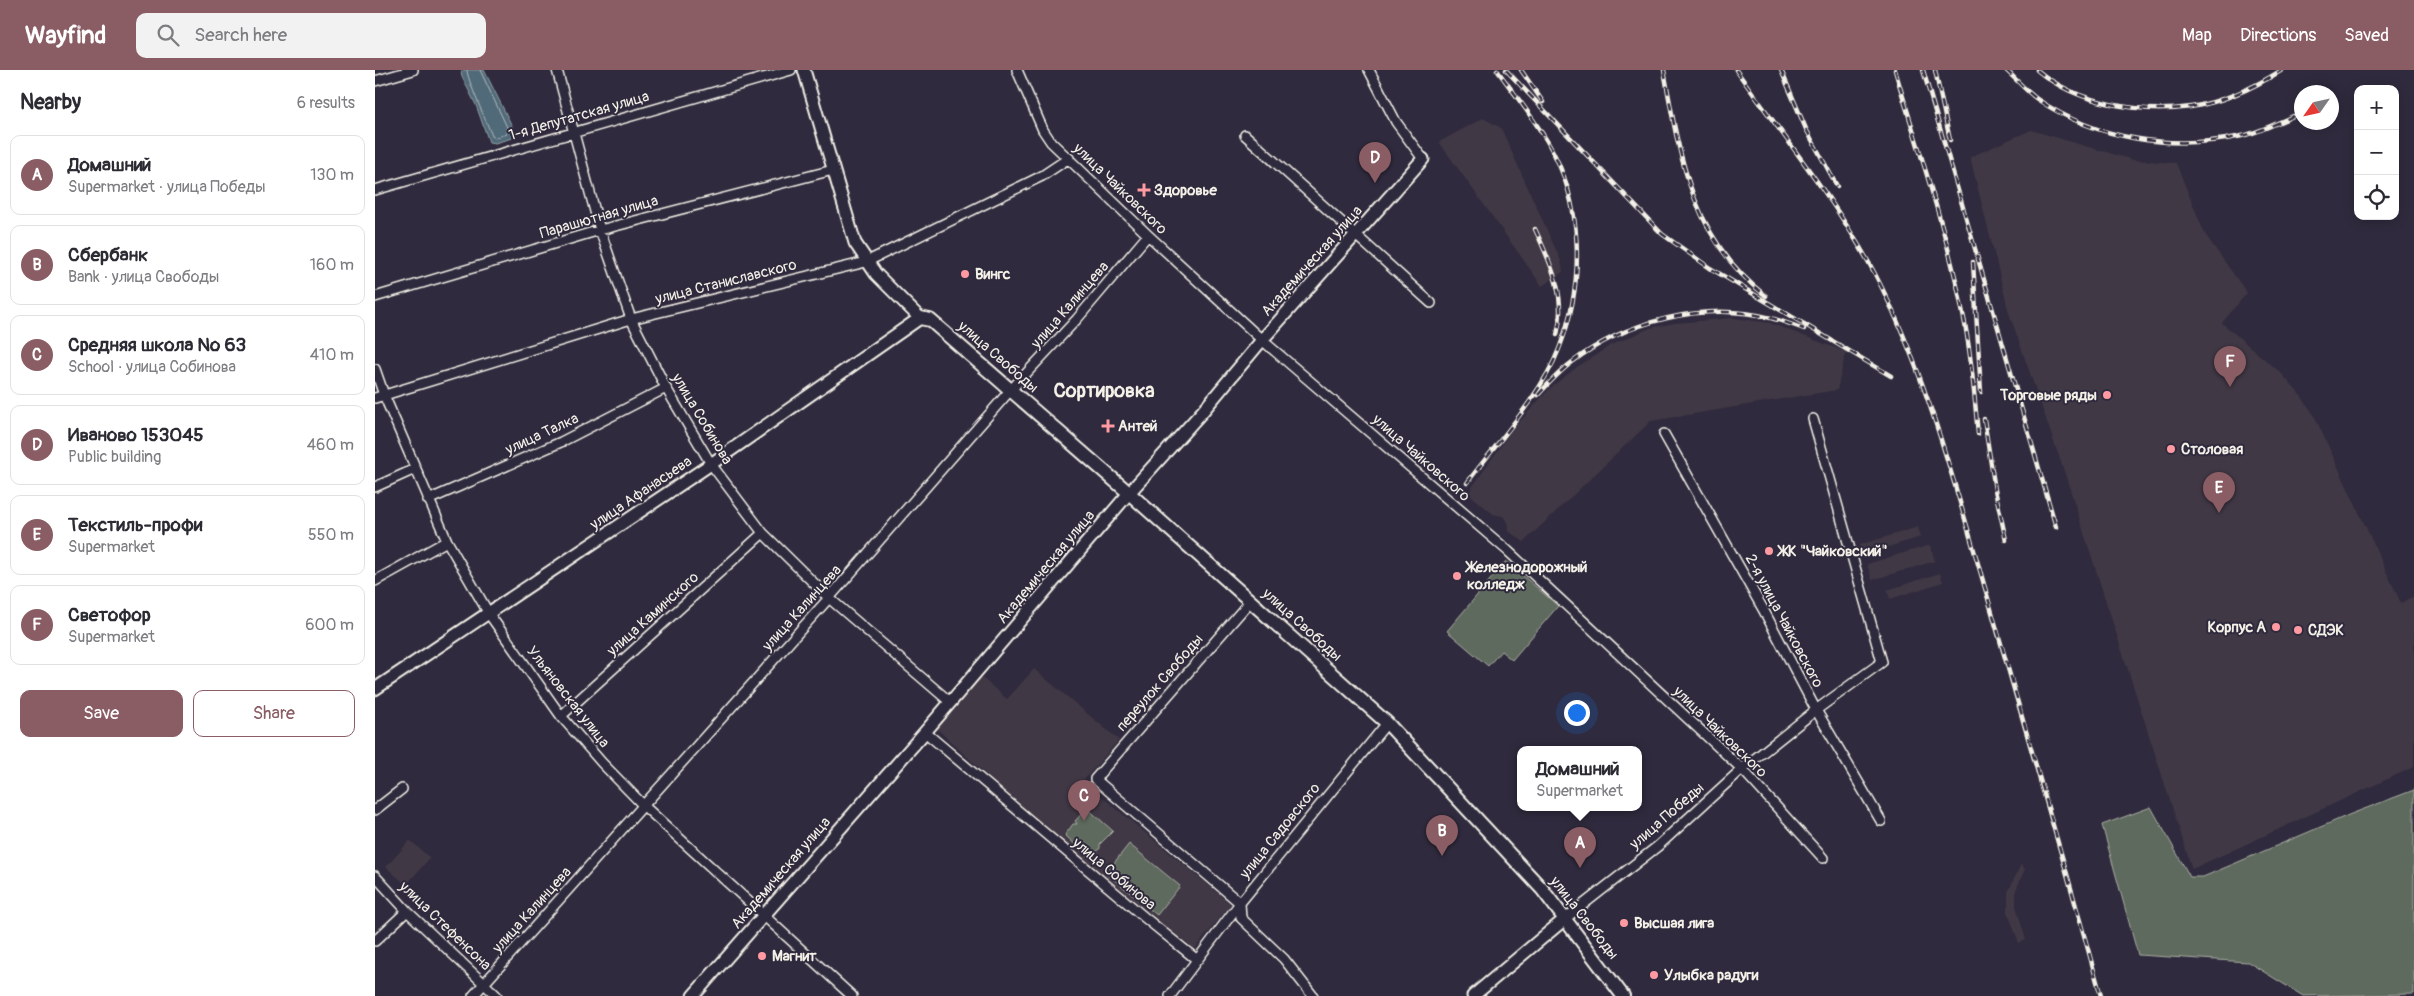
<!DOCTYPE html>
<html lang="en">
<head>
<meta charset="utf-8">
<style>
  :root { --surface:#fff; --page:#f2f2f3; --text:#2b2b33; --muted:#7c7c81; --line:#e1e1e2; --accent:#8a5d65 }
  body { margin:0; font-family:Pangolin,sans-serif; background:var(--page); color:var(--text) }
  .controls { position:absolute; right:15px; top:15px; display:grid; overflow:hidden; border-radius:10px; box-shadow:0 2px 12px #0003 }
  .controls button { width:45px; height:45px; display:grid; place-items:center; padding:0; border:0; border-bottom:1px solid var(--line); background:var(--surface); color:var(--text); font:25px sans-serif }
  .compass { position:absolute; left:1919px; top:15px; width:45px; height:45px; border-radius:50%; background:var(--surface); box-shadow:0 2px 12px #0003; rotate:236deg }
  .you { position:absolute; left:1201px; top:642px; width:18px; height:18px; margin:-12px; border:4px solid #fff; border-radius:50%; background:#1a73e8; box-shadow:0 0 0 8px #1a73e833 }
  .badge { display:grid; place-items:center; width:32px; height:32px; border-radius:50%; background:var(--accent); color:#fff; font-size:16px; font-weight:700 }
  .pin { position:absolute; translate:-50% -41px; filter:drop-shadow(0 1px 2px #0008) }
  .pin::after { content:''; position:absolute; top:26px; width:18px; height:15px; background:inherit; clip-path:polygon(0 0,100% 0,50% 100%) }
  .popup { position:absolute; left:1142px; top:676px; width:125px; height:65px; box-sizing:border-box; display:grid; place-content:center; border-radius:10px; background:var(--surface); filter:drop-shadow(0 1px 4px #0005); font-size:16px; white-space:nowrap; color:var(--muted) }
  .popup b { font-size:19px; color:var(--text) }
  .popup::after { content:''; position:absolute; left:50%; top:100%; margin-left:-10px; border:10px solid transparent; border-top-color:var(--surface) }
  .list { margin:0; padding:0; list-style:none }
  h2 { display:flex; justify-content:space-between; align-items:center; height:65px; margin:0; padding:0 20px; font-size:21px }
  h2 small { font-size:16px; font-weight:400; color:var(--muted) }
  .list li { display:grid; grid-template-columns:32px 1fr auto; gap:15px; align-items:center; box-sizing:border-box; height:80px; margin:0 10px 10px; padding:0 10px; border:1px solid var(--line); border-radius:10px }
  .list b { display:block; font-size:19px; white-space:nowrap }
  .list p { margin:0; font-size:16px; white-space:nowrap; color:var(--muted) }
  .list em { font-size:16px; font-style:normal; color:var(--muted) }
  .actions { display:flex; gap:10px; padding:15px 20px }
  .actions a { flex:1; padding:11px 0; border:1px solid var(--accent); border-radius:10px; text-align:center; font-size:18px; color:var(--accent) }
  .actions .main { background:var(--accent); color:#fff }
  .icon { flex:none; width:28px; height:28px; fill:none; stroke:currentColor; stroke-width:2; stroke-linecap:round; stroke-linejoin:round }
  .map { position:relative; flex:none; width:2039px; height:926px; overflow:hidden }
  header { display:flex; align-items:center; gap:30px; box-sizing:border-box; height:70px; padding:0 25px; background:var(--accent); color:#fff }
  header strong { font-size:24px }
  nav { display:flex; gap:28px; margin-inline-start:auto; font-size:18px }
  .search { width:350px; height:45px; background:var(--page); display:flex; align-items:center; gap:12px; box-sizing:border-box; padding:0 18px; border-radius:10px; color:var(--muted); font-size:19px }
  main { display:flex }
  aside { flex:1; background:var(--surface) }
  .map>svg:first-child { display:block }
</style>
</head>
<body>
<header>
<strong>Wayfind</strong>
<div class="search"><svg class="icon" aria-label="search" viewBox="0 0 24 24"><circle cx="10" cy="10" r="6"/><path d="M15 15l6 6"/></svg>Search here</div>
<nav><a>Map</a><a>Directions</a><a>Saved</a></nav>
</header>
<main>
<aside>
<h2>Nearby<small>6 results</small></h2>
<ul class="list">
<li><span class="badge">A</span><div><b>Домашний</b><p>Supermarket · улица Победы</p></div><em>130 m</em></li>
<li><span class="badge">B</span><div><b>Сбербанк</b><p>Bank · улица Свободы</p></div><em>160 m</em></li>
<li><span class="badge">C</span><div><b>Средняя школа № 63</b><p>School · улица Собинова</p></div><em>410 m</em></li>
<li><span class="badge">D</span><div><b>Иваново 153045</b><p>Public building</p></div><em>460 m</em></li>
<li><span class="badge">E</span><div><b>Текстиль-профи</b><p>Supermarket</p></div><em>550 m</em></li>
<li><span class="badge">F</span><div><b>Светофор</b><p>Supermarket</p></div><em>600 m</em></li>
</ul>
<div class="actions"><a class="main">Save</a><a>Share</a></div>
</aside>
<div class="map">
<svg width="2039" height="926" viewBox="0 0 2039 926">
  <rect width="100%" height="100%" fill="#2f2a3d"/>
  <filter id="ink" filterUnits="userSpaceOnUse"><feTurbulence type="fractalNoise" baseFrequency=".02" numOctaves="2"/><feDisplacementMap in="SourceGraphic" scale="10" xChannelSelector="R" yChannelSelector="G"/><feConvolveMatrix kernelMatrix="1 2 1 2 8 2 1 2 1" color-interpolation-filters="sRGB"/></filter>
  <g filter="url(#ink)">
    <path fill="#413745" d="M1108,48L1126,58L1186,191L1188,202L1167,216L1064,72Z
      M1656,60L1758,90L1801,93L1830,164L1872,223L1847,253L1906,303L1927,327L1939,345L2026,533L2039,526V697L1817,799L1690,404L1634,243L1595,87Z
      M1359,248L1395,253L1471,282L1462,320L1276,351L1149,472L1132,460L1134,455L1128,446L1118,444L1093,423L1137,360L1175,318L1202,297L1236,275L1275,258L1300,253Z
      M1543,457L1546,467L1487,485L1484,475Z
      M1555,475L1560,491L1497,510L1492,494Z
      M1565,503L1568,512L1515,529L1512,520Z
      M659,599L744,670L708,711L856,834L820,879L704,791L561,658L606,607L632,629Z
      M35,770L55,788L31,815L11,797Z
      M1646,794L1650,799L1641,820V836L1651,870L1644,873L1633,843V822Z"/>
    <path fill="#5f6a5e" stroke="#aaaea3" d="M1131,491L1183,536L1137,590L1126,581L1113,596L1072,561Z
      M2039,720V924L1928,926L1873,892L1763,885L1727,755L1776,737L1815,807H1828L1976,744Z
      M712,738L738,761L725,774V778L717,788L713,787L690,765L698,754H702L700,751Z
      M754,774L805,816L782,845L731,803Z"/>
    <path fill="#516a79" stroke="#92a0a5" d="M90,0H109L137,56V68L120,73L114,72L101,35L87,7L86,2Z"/>
    <g fill="none" stroke-linecap="round" stroke-linejoin="round">
      <path stroke="#b3bbbc" stroke-width="1" d="M92,0C91,7 113,55 117,66L120,68L131,64L132,57L105,0"/>
      <g stroke="#f4f1e8" stroke-width="12">
        <path id="minor" d="M182,0L225,160L256,249L291,318L336,394L388,463L454,528L575,632
          M642,0L668,60L676,72L773,165L887,270L1133,481L1367,699L1448,788
          M994,0L1021,52L1048,89
          M0,11L38,0
          M870,65L1056,233
          M0,120L416,0
          M0,227L225,160L458,100
          M0,299L9,325L72,471L114,544L186,646L227,693L269,736L477,926
          M0,328L256,249L491,192L667,106L694,88
          M1289,364L1388,539L1441,640L1506,751
          M0,417L40,399
          M53,430L186,372L291,318
          M0,511L72,471
          M871,536L720,709L865,833L866,848L909,889L938,926
          M186,646L388,463
          M550,662L769,847L821,889
          M0,740L27,719
          M0,806L32,841L122,926
          M1191,848L1283,776L1367,699L1441,640L1507,592L1438,349
          M0,871L32,841
          M98,926L454,528L632,324L702,249L773,165
          M795,926L865,833L1012,653"/>
      </g>
      <g stroke="#f4f1e8" stroke-width="15">
        <path id="tertiary" d="M0,619L336,394L545,248L501,204L480,173L429,0
          M318,926L550,662L754,423L827,342L887,270L1048,89
          M1098,926L1191,848"/>
      </g>
      <g stroke="#f4f1e8" stroke-width="16">
        <path id="secondary" d="M545,248L555,250L754,423L1012,653L1167,819L1248,926"/>
      </g>
      <use href="#minor" stroke="#2f2a3d" stroke-width="9"/>
      <use href="#tertiary" stroke="#2f2a3d" stroke-width="11"/>
      <use href="#secondary" stroke="#2f2a3d" stroke-width="12"/>
      <g stroke="#f4f1e8" stroke-width="4.5">
        <path id="rail" d="M1131,0L1287,164L1335,198L1516,306
          M1146,0L1168,32
          M1289,0C1304,85 1317,170 1391,226
          M1361,0C1408,66 1462,132 1500,204C1549,299 1576,402 1606,504C1647,644 1687,785 1726,926
          M1406,0L1431,59L1462,116
          M1520,0C1543,79 1571,158 1587,239C1596,280 1599,322 1603,364
          M1548,0L1681,457
          M1560,0L1575,70
          M1631,0C1641,9 1651,21 1662,29C1722,70 1797,81 1867,66C1885,62 1904,52 1921,45
          M1662,0C1702,34 1765,44 1816,37C1848,32 1880,17 1907,0
          M1160,159C1176,194 1192,226 1182,265
          M1598,192L1606,322
          M1163,325C1173,314 1184,302 1196,293C1250,251 1329,231 1396,248C1407,251 1418,255 1429,259
          M1609,349L1620,420L1631,470
          M1092,413C1121,374 1167,324 1184,279C1210,213 1209,133 1172,71C1157,46 1139,23 1122,0"/>
      </g>
      <use href="#rail" stroke="#2f2a3d" stroke-width="2.5" stroke-dasharray="8" stroke-linecap="butt"/>
    </g>
  </g>
  <g fill="#ff9aa2" stroke="#2f2a3d" stroke-width="2">
    <path d="M766.5 112.5h5v5h5v5h-5v5h-5v-5h-5v-5h5z"/>
    <circle cx="590" cy="204" r="5"/>
    <circle cx="1732" cy="325" r="5"/>
    <path d="M730.5 348.5h5v5h5v5h-5v5h-5v-5h-5v-5h5z"/>
    <circle cx="1796" cy="379" r="5"/>
    <circle cx="1394" cy="481" r="5"/>
    <circle cx="1082" cy="506" r="5"/>
    <circle cx="1901" cy="557" r="5"/>
    <circle cx="1923" cy="560" r="5"/>
    <circle cx="1249" cy="853" r="5"/>
    <circle cx="387" cy="886" r="5"/>
    <circle cx="1279" cy="905" r="5"/>
  </g>
  <g text-anchor="middle" dominant-baseline="central" stroke-width="4" stroke-linejoin="round" paint-order="stroke">
    <g font-size="15" fill="#f4f1e8" stroke="#2f2a3d">
      <text transform="translate(204 46) rotate(-16)">1-я Депутатская улица</text>
      <text transform="translate(745 119) rotate(44)">улица Чайковского</text>
      <text transform="translate(224 147) rotate(-16)">Парашютная улица</text>
      <text transform="translate(937 191) rotate(-48)">Академическая улица</text>
      <text transform="translate(351 212) rotate(-14)">улица Станиславского</text>
      <text transform="translate(695 235) rotate(-49)">улица Калинцева</text>
      <text transform="translate(623 287) rotate(41)">улица Свободы</text>
      <text transform="translate(327 349) rotate(59)">улица Собинова</text>
      <text transform="translate(167 364) rotate(-25)">улица Талка</text>
      <text transform="translate(1046 388) rotate(41)">улица Чайковского</text>
      <text transform="translate(266 423) rotate(-34)">улица Афанасьева</text>
      <text transform="translate(671 497) rotate(-50)">Академическая улица</text>
      <text transform="translate(427 538) rotate(-48)">улица Калинцева</text>
      <text transform="translate(278 544) rotate(-42)">улица Каминского</text>
      <text transform="translate(1409 551) rotate(62)">2-я улица Чайковского</text>
      <text transform="translate(927 555) rotate(42)">улица Свободы</text>
      <text transform="translate(785 613) rotate(-49)">переулок Свободы</text>
      <text transform="translate(193 627) rotate(52)">Ульяновская улица</text>
      <text transform="translate(1345 662) rotate(44)">улица Чайковского</text>
      <text transform="translate(1292 746) rotate(-41)">улица Победы</text>
      <text transform="translate(905 761) rotate(-51)">улица Садовского</text>
      <text transform="translate(406 803) rotate(-49)">Академическая улица</text>
      <text transform="translate(739 804) rotate(40)">улица Собинова</text>
      <text transform="translate(157 840) rotate(-48)">улица Калинцева</text>
      <text transform="translate(1209 848) rotate(52)">улица Свободы</text>
      <text transform="translate(70 856) rotate(44)">улица Стефенсона</text>
    </g>
    <g font-size="15" font-weight="bold" fill="#f4f1e8" stroke="#2f2a3d" text-anchor="start">
      <text x="779" y="120">Здоровье</text>
      <text x="600" y="204">Вингс</text>
      <text x="1722" y="325" text-anchor="end">Торговые ряды</text>
      <text x="743" y="356">Антей</text>
      <text x="1806" y="379">Столовая</text>
      <text x="1404" y="481">ЖК "Чайковский"</text>
      <text x="1092" y="497">Железнодорожный<tspan x="1092" dy="17">колледж</tspan></text>
      <text x="1891" y="557" text-anchor="end">Корпус А</text>
      <text x="1933" y="560">СДЭК</text>
      <text x="1259" y="853">Высшая лига</text>
      <text x="397" y="886">Магнит</text>
      <text x="1289" y="905">Улыбка радуги</text>
    </g>
    <g font-size="20" font-weight="bold" fill="#f4f1e8" stroke="#2f2a3d">
      <text x="729" y="320">Сортировка</text>
    </g>
  </g>
</svg>
<div class="controls">
<button>+</button>
<button>−</button>
<button><svg class="icon" aria-label="locate" viewBox="0 0 24 24"><circle cx="12" cy="12" r="6"/><path d="M12 2v4M12 18v4M2 12h4M18 12h4"/></svg></button>
</div>
<svg class="compass" viewBox="-18 -18 36 36"><path d="M0-13l5 13h-10z" fill="#e53935"/><path d="M0 13l5-13h-10z" fill="#7c7c81"/></svg>
<div class="you"></div>
<div class="pin badge" style="left:1205px;top:798px">A</div>
<div class="popup"><b>Домашний</b>Supermarket</div>
<div class="pin badge" style="left:1067px;top:786px">B</div>
<div class="pin badge" style="left:709px;top:751px">C</div>
<div class="pin badge" style="left:1000px;top:113px">D</div>
<div class="pin badge" style="left:1844px;top:443px">E</div>
<div class="pin badge" style="left:1855px;top:317px">F</div>
</div>
</main>
</body>
</html>
